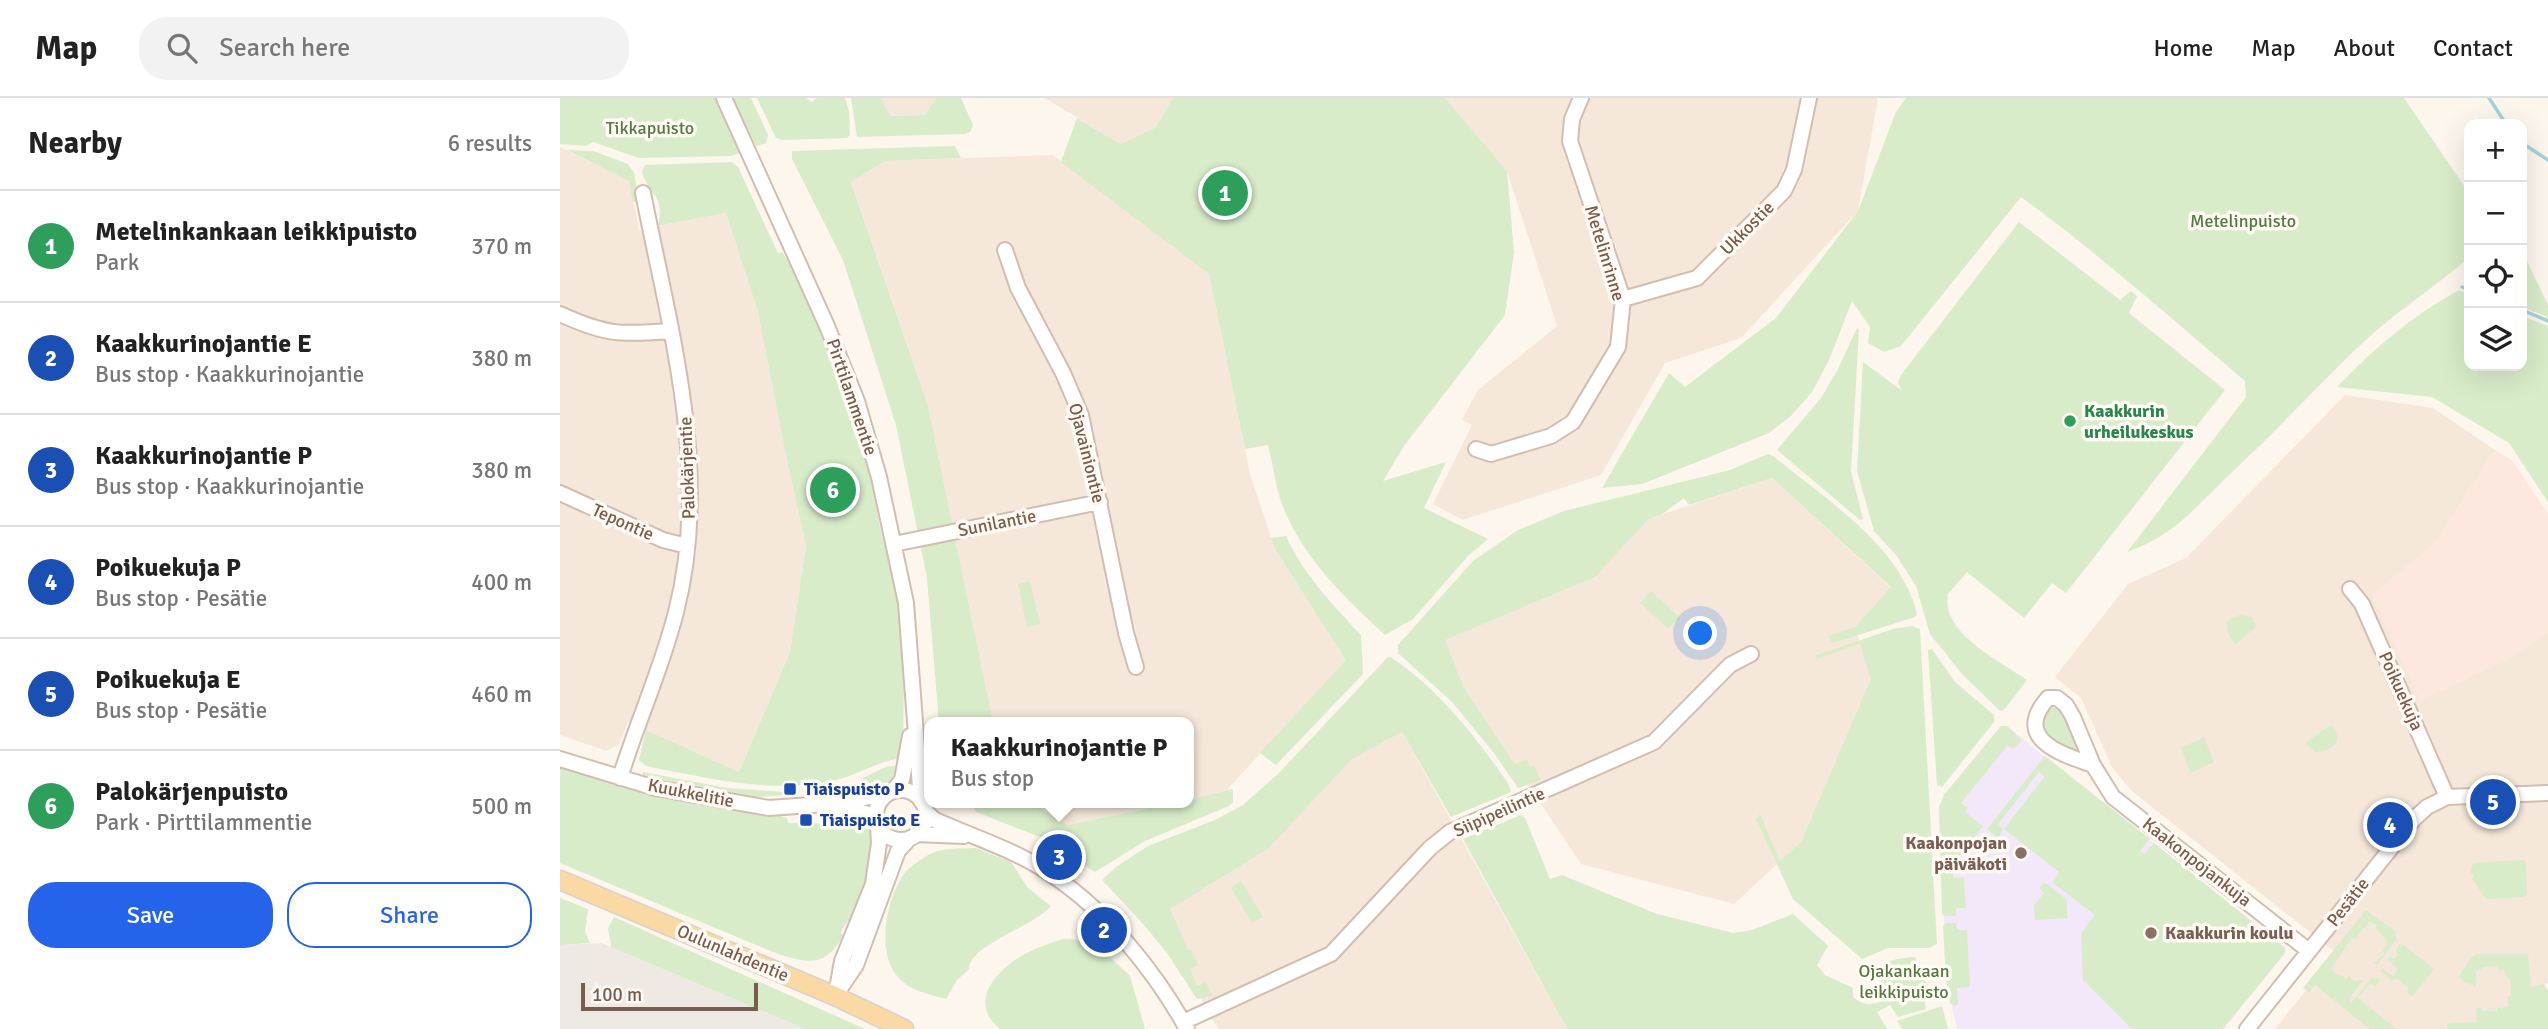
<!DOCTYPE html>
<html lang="en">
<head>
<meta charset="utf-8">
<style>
  :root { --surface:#fff; --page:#f2f2f2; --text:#222; --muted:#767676; --line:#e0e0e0; --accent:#2563eb }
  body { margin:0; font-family:Signika,sans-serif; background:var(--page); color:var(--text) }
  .controls { position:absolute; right:21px; top:21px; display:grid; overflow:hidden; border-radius:14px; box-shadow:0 7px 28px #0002 }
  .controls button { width:63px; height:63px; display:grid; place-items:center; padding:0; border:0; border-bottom:2px solid var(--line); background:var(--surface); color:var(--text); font:35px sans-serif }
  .scale { position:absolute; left:21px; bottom:18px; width:177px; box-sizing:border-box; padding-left:7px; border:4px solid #7a5c4d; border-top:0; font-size:19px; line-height:24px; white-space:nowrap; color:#7a5c4d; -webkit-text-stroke:5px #fffaf3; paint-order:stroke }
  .you { position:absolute; left:1141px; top:536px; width:24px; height:24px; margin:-18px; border:5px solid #fff; border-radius:50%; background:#1a73e8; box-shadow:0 0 0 10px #1a73e833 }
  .badge { display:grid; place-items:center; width:46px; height:46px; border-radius:50%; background:var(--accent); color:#fff; font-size:23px; font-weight:700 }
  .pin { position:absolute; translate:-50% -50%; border:4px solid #fff; box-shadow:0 2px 7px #0006 }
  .popup { position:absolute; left:364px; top:619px; width:270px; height:91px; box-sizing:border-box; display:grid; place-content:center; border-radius:14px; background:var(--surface); filter:drop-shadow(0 2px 5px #0005); font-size:23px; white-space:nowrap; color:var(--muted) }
  .popup b { font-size:26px; color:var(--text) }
  .popup::after { content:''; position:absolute; left:50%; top:100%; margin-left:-14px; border:14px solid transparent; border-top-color:var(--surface) }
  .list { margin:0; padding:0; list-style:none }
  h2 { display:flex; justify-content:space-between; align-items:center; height:91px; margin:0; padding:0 28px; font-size:30px }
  h2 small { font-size:23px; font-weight:400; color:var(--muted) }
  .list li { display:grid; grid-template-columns:46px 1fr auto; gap:21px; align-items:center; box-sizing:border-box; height:112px; padding:0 28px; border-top:2px solid var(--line) }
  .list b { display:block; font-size:26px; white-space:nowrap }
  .list p { margin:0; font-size:23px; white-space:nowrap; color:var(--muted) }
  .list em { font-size:23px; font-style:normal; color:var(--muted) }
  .actions { display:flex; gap:14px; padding:21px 28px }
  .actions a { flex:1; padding:16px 0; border:2px solid var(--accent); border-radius:28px; text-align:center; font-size:24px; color:var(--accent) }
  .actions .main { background:var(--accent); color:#fff }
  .icon { flex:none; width:38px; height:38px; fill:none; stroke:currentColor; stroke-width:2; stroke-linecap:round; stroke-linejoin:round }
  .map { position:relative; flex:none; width:1988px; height:931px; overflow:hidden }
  header { display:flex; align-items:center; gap:42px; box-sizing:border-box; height:98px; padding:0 35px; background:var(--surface); border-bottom:2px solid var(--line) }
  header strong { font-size:33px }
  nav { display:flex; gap:38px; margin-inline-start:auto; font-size:24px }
  .search { width:490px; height:63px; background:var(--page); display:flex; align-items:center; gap:18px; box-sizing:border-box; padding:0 24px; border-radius:28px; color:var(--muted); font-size:26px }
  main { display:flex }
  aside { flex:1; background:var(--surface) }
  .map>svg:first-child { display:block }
</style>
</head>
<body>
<header>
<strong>Map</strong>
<div class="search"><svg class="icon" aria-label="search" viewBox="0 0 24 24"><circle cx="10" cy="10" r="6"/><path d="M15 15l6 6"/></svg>Search here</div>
<nav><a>Home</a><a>Map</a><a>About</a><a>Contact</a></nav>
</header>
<main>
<aside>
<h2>Nearby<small>6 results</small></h2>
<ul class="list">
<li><span class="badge" style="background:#2e9e5b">1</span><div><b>Metelinkankaan leikkipuisto</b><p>Park</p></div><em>370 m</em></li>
<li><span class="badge" style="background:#1a4fb4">2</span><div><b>Kaakkurinojantie E</b><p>Bus stop · Kaakkurinojantie</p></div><em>380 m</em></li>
<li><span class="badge" style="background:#1a4fb4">3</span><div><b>Kaakkurinojantie P</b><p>Bus stop · Kaakkurinojantie</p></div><em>380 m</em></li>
<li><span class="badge" style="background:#1a4fb4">4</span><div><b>Poikuekuja P</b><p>Bus stop · Pesätie</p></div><em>400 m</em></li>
<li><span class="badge" style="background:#1a4fb4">5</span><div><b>Poikuekuja E</b><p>Bus stop · Pesätie</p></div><em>460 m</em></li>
<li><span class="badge" style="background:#2e9e5b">6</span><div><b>Palokärjenpuisto</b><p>Park · Pirttilammentie</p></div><em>500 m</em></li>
</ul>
<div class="actions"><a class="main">Save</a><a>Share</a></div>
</aside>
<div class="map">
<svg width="1988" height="931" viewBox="0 0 1988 931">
  <rect width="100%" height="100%" fill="#fdf6ec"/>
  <path fill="#f5e8da" d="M321,0H376L366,17L329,18Z
    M485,0H613L595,30L560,46Z
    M885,0H1318L1298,113L1181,240L1105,265L1041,377L903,422L873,406L912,327L902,322L917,293L997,228L947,73Z
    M0,49L70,83L79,132L166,115L198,214L227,363L246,448L230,554L179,674L68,624L59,646L46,653L0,637Z
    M493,57L649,176L690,376L715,451L787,562L664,695L629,702L628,624H433L368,308L291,83L325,63Z
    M1785,297L1873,310L1935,352L1873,447L1812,497L1943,564L1988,534V885L1968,891L1938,931H1715L1776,855L1572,693L1552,669L1521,600L1495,579L1568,486L1626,460Z
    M1212,380L1331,490L1295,529L1312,580L1241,744L1174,806L1021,766L904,590L884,542L1035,479L1089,421Z
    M842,634L1007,931H658L616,857L590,822L708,751L792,660Z
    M473,705H615L507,727Z"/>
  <path fill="#fde8e0" d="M1935,352L1953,363L1988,416V534L1943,564L1860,602L1812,497L1873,447Z"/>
  <path fill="#efe9e4" d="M41,845L51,849L245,931H0V847Z"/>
  <path fill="#f3e8fa" d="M1441,628H1447L1725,850V855L1663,931H1397L1386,881L1379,709L1384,697Z"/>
  <path fill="#d8ecc9" d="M0,0H157L180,55L171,58L79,60L33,44L26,48L0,46Z
    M171,0H191L208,37L206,45L196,48Z
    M197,0H246L252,4L257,0H285L289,13L290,37L287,40L222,42L216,40Z
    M291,0H321L330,18L365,17L376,0H401L413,27L410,34L405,36L297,39Z
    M613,0H885L947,73L954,154L945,217L844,348L823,383L886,364L864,410L928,441L908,458L853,521L825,537C784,499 742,459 722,406C715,387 713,366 708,347L685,351L649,176L501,64L517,20L560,46L595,30Z
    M1346,0H1844L1909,95V160C1871,192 1828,219 1793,254C1751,295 1711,338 1668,378C1634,411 1613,438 1567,454L1686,299L1685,283C1612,221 1539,156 1461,99L1341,248L1324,254L1308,245L1310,229L1292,203L1269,262L1252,294L1231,318L1209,335L1082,386L1042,390L1109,275L1125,289L1216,220L1298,113L1336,14Z
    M395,48L401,60L325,63L291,84L368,308L433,624H379L367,480L336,327L283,162L232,61V53Z
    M7,52L33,53L68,66L74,75L80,104H73L69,83Z
    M172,64L178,69L218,155L222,154L245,191L290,304L310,368L319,425L339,507L344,563L343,660C317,663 297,678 272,683C210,696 147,680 86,668L79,662L86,632L179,674L230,554L246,448L227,363L198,214L166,115L98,128C105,95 90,100 82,74L85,67Z
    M1459,124L1560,202L1571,193L1577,198L1569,215L1665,292L1506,495L1492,485L1464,520L1407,474L1388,496C1380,535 1442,564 1467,582L1444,612L1440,613L1402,576L1370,536L1356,488L1336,457L1314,433L1297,373L1303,264L1341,292L1338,284L1341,277Z
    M1962,153L1988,207V219L1962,209Z
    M1899,192L1909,196V268H1962V218L1988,228V404L1949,345L1872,299L1777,289C1814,250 1852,218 1899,192Z
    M1297,230L1299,231L1291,373L1303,421L1300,422L1217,352L1261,300L1278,271Z
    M1208,356L1213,358C1264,400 1342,449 1357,516L1355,519L1273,545L1271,544L1269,538L1295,529L1331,489L1212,380L1129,407L1124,400L1101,417L1089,421L1035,479L885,542L904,590L955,666L967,661L970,669L974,667L981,682L958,690L934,655L893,605L838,555V547L913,463L958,432L1004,413L1170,372Z
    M726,438C743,476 773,507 801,537L803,576L716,667L700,655L786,562L715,451L711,440Z
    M470,483L480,526L467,529L458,486Z
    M1091,493L1119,519L1108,531L1080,505Z
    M1680,517L1691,519L1697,528L1675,547L1668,535L1667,524L1673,519Z
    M1352,528L1360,531L1377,846L1369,850H1328L1302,861L1233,801L1196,721L1200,716L1220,763L1241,744L1311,581L1300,546L1256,561L1257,557L1333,531Z
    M1372,551L1395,584L1434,617V624L1382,689L1377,687L1368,552Z
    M831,559C879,592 915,638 948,685L951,694L891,719L842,634L792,661L708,751L610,811L629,853L631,852L638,867L630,871L637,888L646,884L652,898L637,901L607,855L584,827L542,782L556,769L588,748L655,722L683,707L718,676L827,560Z
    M1498,609L1508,623L1519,651L1516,654C1500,650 1486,639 1480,623L1488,611Z
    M1441,628H1447L1462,642L1454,651L1447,648L1401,705L1408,710L1405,714L1423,728L1392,768L1393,780L1404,779L1406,810H1396V818H1386L1382,816L1379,709L1384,697Z
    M1769,628H1772C1785,643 1772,654 1755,654L1745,645Z
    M1644,639L1654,664L1630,675L1621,650Z
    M1485,658L1590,741L1580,753L1584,756L1594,745L1725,850V855L1663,931H1572L1523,882L1521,835L1535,817L1493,785L1499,774L1444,731L1485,678L1479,674L1438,726L1443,731L1439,739H1436L1427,731Z
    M342,667C337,686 320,691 303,695V680L326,669Z
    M0,668C49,684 97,697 147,707C174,712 201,713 227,720L228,725L296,726L300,724L301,717C324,732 306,796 294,816C290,823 284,826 281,834L283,838C265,869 250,866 218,856L0,765Z
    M83,674L167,690L224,694V697L184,700L90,682L82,679Z
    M673,691V704L669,708L585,743L535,774L480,739L416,714L410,705H473L507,727L615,705H628L629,702Z
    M961,717L965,720L990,781L1002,777L1097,816L1173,835L1192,832L1233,816L1268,848L1257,867L1265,877L1293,890V899C1306,910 1315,906 1329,900L1316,877C1325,860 1337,861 1355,859L1371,895L1364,900L1366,911L1338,919L1330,907L1317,914L1327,931H1007L903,741Z
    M416,750L451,764L468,790L491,808C476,827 408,848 409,871L397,882L386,901C369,896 350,893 338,879C315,855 327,797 346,773C351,768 362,761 368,757C382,749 400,751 416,750Z
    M1963,762L1966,766L1967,796L1964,799L1926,801L1912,781L1914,776H1911L1910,771L1914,765Z
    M681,783L703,819L692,825L671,790Z
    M1484,784L1507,802V820L1475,822L1474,808L1484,795L1479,790Z
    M0,800L28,811L25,834L30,845L0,847Z
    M1806,812L1835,833L1837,841L1817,867L1814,865L1824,856L1823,852L1828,844L1815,830L1817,828L1810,823L1795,841L1792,840L1771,871L1779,878L1781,877L1786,881L1789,878L1796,884L1800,881L1803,883L1788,902L1791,905L1812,880L1821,881L1815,889L1810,885L1798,900L1836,931H1810L1755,887L1749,895L1743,890Z
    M54,819L305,931H245L51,849L48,830Z
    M1386,825H1396L1397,832H1407L1410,889L1397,890L1398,907L1394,908L1390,905L1386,881L1383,828Z
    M503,841L532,842L570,878L585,931H440C406,903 438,870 467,855C478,849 491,845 503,841Z
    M1841,845L1874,871L1852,899L1847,895L1849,891L1836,880L1832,883L1820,873L1822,870L1833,878L1838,871L1827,862L1830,858L1834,861L1838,856L1835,853Z
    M1916,856H1968L1971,889L1984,886L1988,893V931H1887L1888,926L1890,925L1917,924L1916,910H1922V913H1937V910L1948,909V898H1951V882L1946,878L1945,872H1938L1937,868L1922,869L1921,872L1916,873V889L1905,884L1899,878L1912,858Z
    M1382,908L1388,931H1342L1337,923Z"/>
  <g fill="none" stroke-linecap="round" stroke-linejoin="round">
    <path stroke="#a5d3da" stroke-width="3.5" d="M1929,0L1946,26
      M1962,45L1988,62
      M1902,189L1909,192
      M1962,212L1988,223"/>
    <g stroke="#d1beb0" stroke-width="18">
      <path id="minor" d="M164,0L267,228L297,303L319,379L346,505L361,703
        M445,152L458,190L503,275L521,317L566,535L576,569
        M1063,201L1137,180L1224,93L1234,72L1249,0
        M0,216C46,237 60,237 110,233
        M916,351L931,356L991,338L1013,324L1058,249L1063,201L1010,43L1012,21L1021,0
        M0,395L103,442L127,448
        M334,446L540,404
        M1790,491L1802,506L1887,699
        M0,661L95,690L209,710L265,706L327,696
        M1533,667C1501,656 1452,641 1488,600H1497L1506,607L1513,619L1533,667L1553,699L1749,853
        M60,680C77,624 102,570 116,514C152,375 110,232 83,95
        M316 717a25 25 0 1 1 50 0a25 25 0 1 1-50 0Z
        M333,693L342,682L350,638
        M273,708L297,712L315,719
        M366,714L375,722C415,740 459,753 495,779C548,815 596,875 627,931
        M356,736L404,738
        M277,891L282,863L313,786L319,745L318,728
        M275,898L296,867L338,753L350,740
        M623,924L771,856L870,750L890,734L1094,644L1170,567L1191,556
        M1687,931L1855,720L1867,709L1887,699L1988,695"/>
    </g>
    <g stroke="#dad1cd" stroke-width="21">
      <path id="major" d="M0,782L275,898L344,931"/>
    </g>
    <use href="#minor" stroke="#fff" stroke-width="14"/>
    <use href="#major" stroke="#fbd9a5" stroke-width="18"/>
  </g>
  <circle fill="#2e9e5b" stroke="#fffaf3" stroke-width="2.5" cx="1510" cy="323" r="7"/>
  <g fill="#1a4fb4" stroke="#fffaf3" stroke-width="2.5">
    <rect x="223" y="684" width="14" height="14" rx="3.5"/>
    <rect x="239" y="715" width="14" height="14" rx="3.5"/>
  </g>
  <g fill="#8d6e63" stroke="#fffaf3" stroke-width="2.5">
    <circle cx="1461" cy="755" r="7"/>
    <circle cx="1591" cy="835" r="7"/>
  </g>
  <g text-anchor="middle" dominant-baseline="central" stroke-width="7" stroke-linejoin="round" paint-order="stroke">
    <g font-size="18" fill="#537a41" stroke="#fffaf3">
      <text x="90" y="30">Tikkapuisto</text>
      <text x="1683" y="123">Metelinpuisto</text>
      <text x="1344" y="873">Ojakankaan<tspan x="1344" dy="21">leikkipuisto</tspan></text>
    </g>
    <g font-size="18" fill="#7a5c4d" stroke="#fffaf3">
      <text transform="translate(1187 130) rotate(-45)">Ukkostie</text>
      <text transform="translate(1045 155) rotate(73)">Metelinrinne</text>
      <text transform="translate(292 299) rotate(71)">Pirttilammentie</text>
      <text transform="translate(527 355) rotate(76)">Ojavainiontie</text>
      <text transform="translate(127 370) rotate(-92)">Palokärjentie</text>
      <text transform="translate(63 424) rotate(24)">Tepontie</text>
      <text transform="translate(437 425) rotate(-11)">Sunilantie</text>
      <text transform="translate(1841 593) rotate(66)">Poikuekuja</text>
      <text transform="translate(131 695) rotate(11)">Kuukkelitie</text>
      <text transform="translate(939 714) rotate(-24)">Siipipeilintie</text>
      <text transform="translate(1637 764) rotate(38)">Kaakonpojankuja</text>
      <text transform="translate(1788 804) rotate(-52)">Pesätie</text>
      <text transform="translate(173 855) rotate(23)">Oulunlahdentie</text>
    </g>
    <g font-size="18" font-weight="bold" fill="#27864d" stroke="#fffaf3" text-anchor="start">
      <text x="1524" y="313">Kaakkurin<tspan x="1524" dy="21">urheilukeskus</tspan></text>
    </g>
    <g font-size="18" font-weight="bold" fill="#164399" stroke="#fffaf3" text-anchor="start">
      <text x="244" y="691">Tiaispuisto P</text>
      <text x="260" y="722">Tiaispuisto E</text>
    </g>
    <g font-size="18" font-weight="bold" fill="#785e54" stroke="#fffaf3" text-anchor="end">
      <text x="1447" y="745">Kaakonpojan<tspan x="1447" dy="21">päiväkoti</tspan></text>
      <text x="1605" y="835" text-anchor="start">Kaakkurin koulu</text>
    </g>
  </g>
</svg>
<div class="controls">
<button>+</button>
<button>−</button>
<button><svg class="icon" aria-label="locate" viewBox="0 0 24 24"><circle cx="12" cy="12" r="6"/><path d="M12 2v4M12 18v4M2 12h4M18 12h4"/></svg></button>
<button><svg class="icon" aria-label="layers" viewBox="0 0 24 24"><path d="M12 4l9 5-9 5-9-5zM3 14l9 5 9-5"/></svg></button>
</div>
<div class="scale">100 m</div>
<div class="you"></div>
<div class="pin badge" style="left:665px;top:95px;background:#2e9e5b">1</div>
<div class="pin badge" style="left:544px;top:832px;background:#1a4fb4">2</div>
<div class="pin badge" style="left:499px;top:759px;background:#1a4fb4">3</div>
<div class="popup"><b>Kaakkurinojantie P</b>Bus stop</div>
<div class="pin badge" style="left:1830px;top:727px;background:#1a4fb4">4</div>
<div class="pin badge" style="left:1933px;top:704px;background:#1a4fb4">5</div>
<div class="pin badge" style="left:273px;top:392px;background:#2e9e5b">6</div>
</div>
</main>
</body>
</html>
